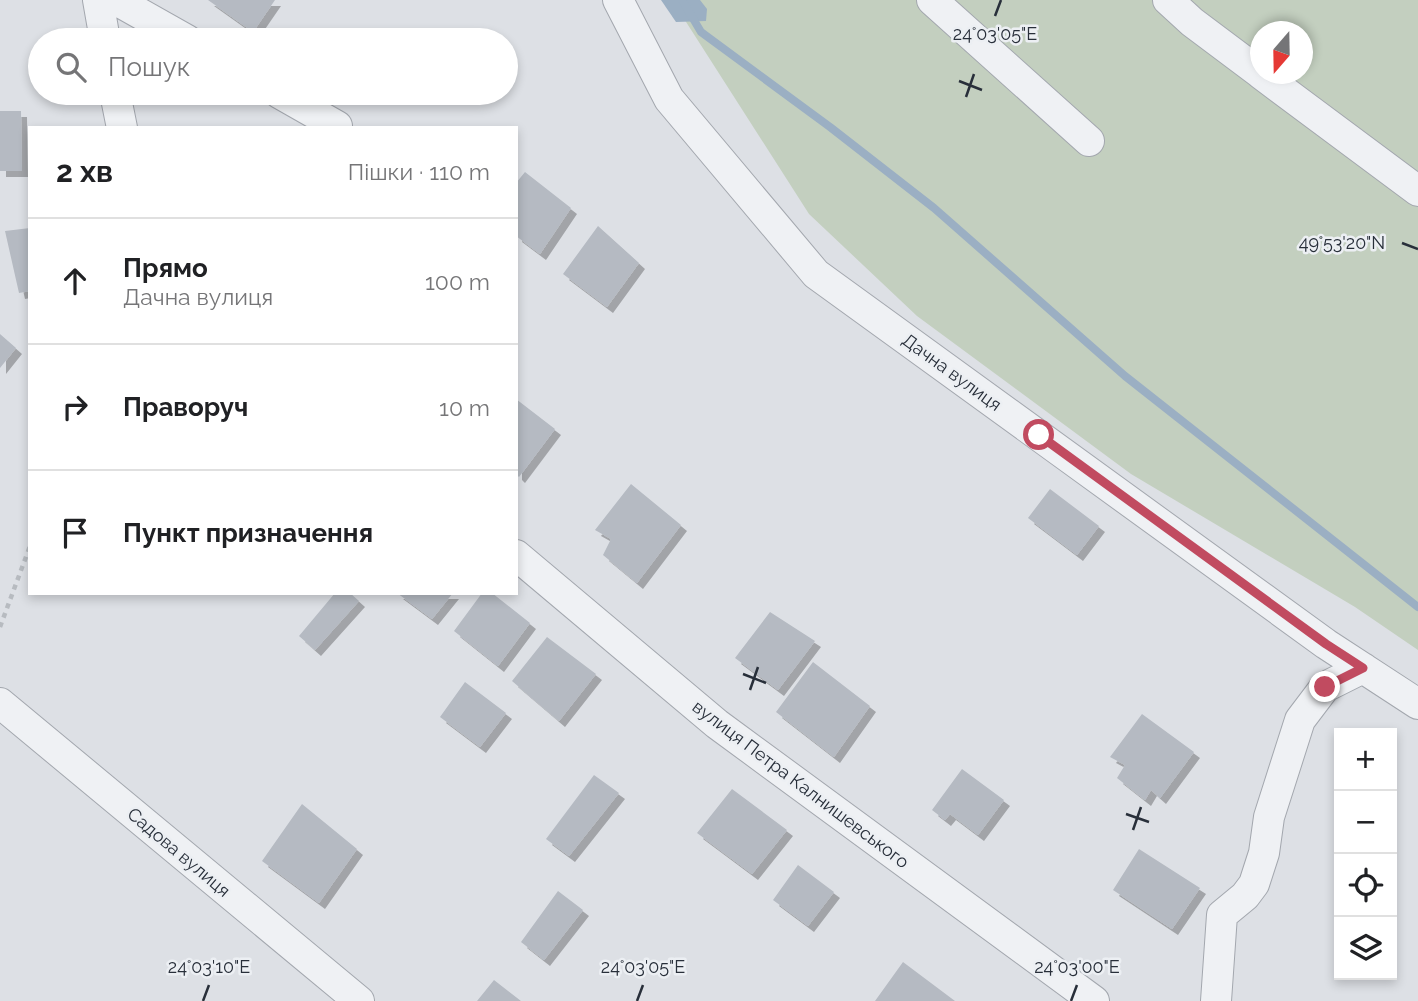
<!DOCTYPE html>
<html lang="uk">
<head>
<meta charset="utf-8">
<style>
  :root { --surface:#fff; --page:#f6f6f6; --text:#202124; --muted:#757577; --line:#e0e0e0 }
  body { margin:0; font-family:Raleway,sans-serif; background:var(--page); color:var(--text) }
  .controls { position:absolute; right:21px; bottom:21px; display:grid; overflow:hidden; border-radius:0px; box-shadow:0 4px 10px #0003 }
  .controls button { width:63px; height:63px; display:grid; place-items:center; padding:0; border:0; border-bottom:2px solid var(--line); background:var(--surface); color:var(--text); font:35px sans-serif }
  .compass { position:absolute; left:1250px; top:21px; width:63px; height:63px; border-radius:50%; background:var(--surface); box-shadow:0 4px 10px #0003; rotate:200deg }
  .stop { position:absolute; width:21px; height:21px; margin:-16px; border:5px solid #c14b60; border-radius:50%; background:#fff }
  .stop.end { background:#c14b60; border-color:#fff; box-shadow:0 2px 7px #0008 }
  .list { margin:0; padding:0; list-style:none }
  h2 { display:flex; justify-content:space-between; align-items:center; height:91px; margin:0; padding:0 28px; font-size:30px }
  h2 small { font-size:23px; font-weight:400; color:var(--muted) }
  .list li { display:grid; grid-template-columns:46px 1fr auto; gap:21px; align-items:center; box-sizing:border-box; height:126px; padding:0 28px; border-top:2px solid var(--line) }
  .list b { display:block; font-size:26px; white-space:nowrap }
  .list p { margin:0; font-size:23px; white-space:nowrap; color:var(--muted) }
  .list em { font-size:23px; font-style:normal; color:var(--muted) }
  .icon { flex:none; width:38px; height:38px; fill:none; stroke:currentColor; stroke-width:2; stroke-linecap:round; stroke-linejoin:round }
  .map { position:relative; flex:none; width:1418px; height:1001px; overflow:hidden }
  .search { position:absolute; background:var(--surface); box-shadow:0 4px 10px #0003; left:28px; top:28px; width:490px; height:77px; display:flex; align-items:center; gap:18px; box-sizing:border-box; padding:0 24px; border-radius:38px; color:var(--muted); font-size:26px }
  .panel { position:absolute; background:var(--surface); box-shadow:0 4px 10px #0003; left:28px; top:126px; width:490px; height:469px; border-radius:0px }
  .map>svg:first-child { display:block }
</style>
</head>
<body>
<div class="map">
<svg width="1418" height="1001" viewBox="0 0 1418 1001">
  <defs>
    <filter id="shadow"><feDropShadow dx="6" dy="6" stdDeviation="0" flood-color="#0004"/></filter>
  </defs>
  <rect width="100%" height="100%" fill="#dde0e5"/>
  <path fill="#c3cfbf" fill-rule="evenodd" d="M672,0H1418V650L1355,607L1131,474L917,316L809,214ZM1260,32H1302V74H1260Z"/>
  <path fill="#9bafc3" d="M661,0H700L707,9L706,21L676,22Z"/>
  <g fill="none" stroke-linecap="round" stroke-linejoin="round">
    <path stroke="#9bafc3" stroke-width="8" d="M682,0L701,32L830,127L934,208L1125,376L1418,607"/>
  </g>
  <path fill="#b5bac2" filter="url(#shadow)" d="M208,0H275L253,32Z
    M0,111H21L22,171H0Z
    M525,172L571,208L540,254L516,236V183Z
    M598,226L639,263L607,307L563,274Z
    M30,228V291L19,293L5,231Z
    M0,334L16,348L0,368Z
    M516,399L555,429L519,477L516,474Z
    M631,484L681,525L637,583L603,555L611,539L595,530Z
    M1050,489L1099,526L1077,555L1028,518Z
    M335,593H350L359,601L315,650L299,636Z
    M397,593H453L432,619Z
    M482,593H492L530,623L498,666L454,631Z
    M770,612L815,641L778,690L735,658Z
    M547,637L596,674L559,721L512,681Z
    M813,662L870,706L834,757L776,712Z
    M465,682L506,713L480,747L440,717Z
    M1142,714L1194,752L1160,798L1151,790L1145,800L1117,778L1125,765L1110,757Z
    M962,769L1004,800L978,835L950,814L945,820L932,810Z
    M594,775L619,793L569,856L546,839Z
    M732,789L787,830L752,874L697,833Z
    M302,804L357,849L319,903L262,861Z
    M1139,849L1200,888L1172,929L1113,890Z
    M798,865L834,892L808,926L773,900Z
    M558,891L583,910L544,960L521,942Z
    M903,962L955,1001H875Z
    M494,980L521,1001H477Z"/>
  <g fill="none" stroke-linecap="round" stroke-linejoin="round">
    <g stroke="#a3a7ae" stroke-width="32">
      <path id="minor" d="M98,0L105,40
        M116,0L187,40
        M618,0L669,99L816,274L1326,644L1418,704
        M932,0L1089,141
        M1168,0L1192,22L1260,73
        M1261,74L1418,191
        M115,93L122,128
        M279,93L337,126
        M516,555L717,724L1094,1001
        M0,703L359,1001
        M1216,1001L1222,915L1245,896L1254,884L1264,853L1269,817L1300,720L1325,687L1363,668"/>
    </g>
    <path stroke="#b7bbc0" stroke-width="4.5" stroke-dasharray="5 5" stroke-linecap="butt" d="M0,627L30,546"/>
    <use href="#minor" stroke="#eff1f4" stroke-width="30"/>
  </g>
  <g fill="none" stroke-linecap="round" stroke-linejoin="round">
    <path stroke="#c14b60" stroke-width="9" d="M1039,435L1326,644L1363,668L1325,687"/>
  </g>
  <path fill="none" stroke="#282f3a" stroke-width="2.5" d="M995,16L1001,0M959,81L982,90M966,97L974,74M1402,243L1418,249M743,674L766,683M750,690L758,667M1126,814L1149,822M1133,830L1141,807M203,1001L209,985M637,1001L643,985M1071,1001L1077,985"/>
  <g text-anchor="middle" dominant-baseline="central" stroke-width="5" stroke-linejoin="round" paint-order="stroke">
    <g font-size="18" fill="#282f3a" stroke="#eceff3">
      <text transform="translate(952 372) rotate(36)">Дачна вулиця</text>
      <text transform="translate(801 784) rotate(37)">вулиця Петра Калнишевського</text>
      <text transform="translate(179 852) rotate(40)">Садова вулиця</text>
    </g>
  </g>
  <g font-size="18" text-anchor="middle" fill="#282f3a" stroke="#eceff3" stroke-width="5" stroke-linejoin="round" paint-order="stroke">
    <text x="995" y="40">24°03'05"E</text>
    <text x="1342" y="249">49°53'20"N</text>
    <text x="209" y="973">24°03'10"E</text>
    <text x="643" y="973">24°03'05"E</text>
    <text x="1077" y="973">24°03'00"E</text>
  </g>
</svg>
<div class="controls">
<button>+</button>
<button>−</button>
<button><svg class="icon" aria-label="locate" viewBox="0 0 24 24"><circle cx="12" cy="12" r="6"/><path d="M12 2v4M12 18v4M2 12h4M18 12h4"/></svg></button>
<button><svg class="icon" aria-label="layers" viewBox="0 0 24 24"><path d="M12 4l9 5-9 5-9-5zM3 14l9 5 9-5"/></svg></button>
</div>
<svg class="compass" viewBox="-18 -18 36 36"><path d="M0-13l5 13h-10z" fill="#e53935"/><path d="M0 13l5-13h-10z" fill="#757577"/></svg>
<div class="stop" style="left:1039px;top:435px"></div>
<div class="stop end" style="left:1325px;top:687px"></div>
<div class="search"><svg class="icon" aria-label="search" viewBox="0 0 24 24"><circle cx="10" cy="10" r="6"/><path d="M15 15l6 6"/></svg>Пошук</div>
<section class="panel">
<h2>2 хв<small>Пішки · 110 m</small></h2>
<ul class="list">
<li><svg class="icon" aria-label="ahead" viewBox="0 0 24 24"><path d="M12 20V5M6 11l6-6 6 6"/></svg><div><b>Прямо</b><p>Дачна вулиця</p></div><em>100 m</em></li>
<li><svg class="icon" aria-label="right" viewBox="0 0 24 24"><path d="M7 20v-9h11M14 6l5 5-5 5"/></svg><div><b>Праворуч</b></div><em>10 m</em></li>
<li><svg class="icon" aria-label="arrive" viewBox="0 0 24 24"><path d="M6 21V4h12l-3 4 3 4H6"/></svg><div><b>Пункт призначення</b></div></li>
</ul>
</section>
</div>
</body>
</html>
